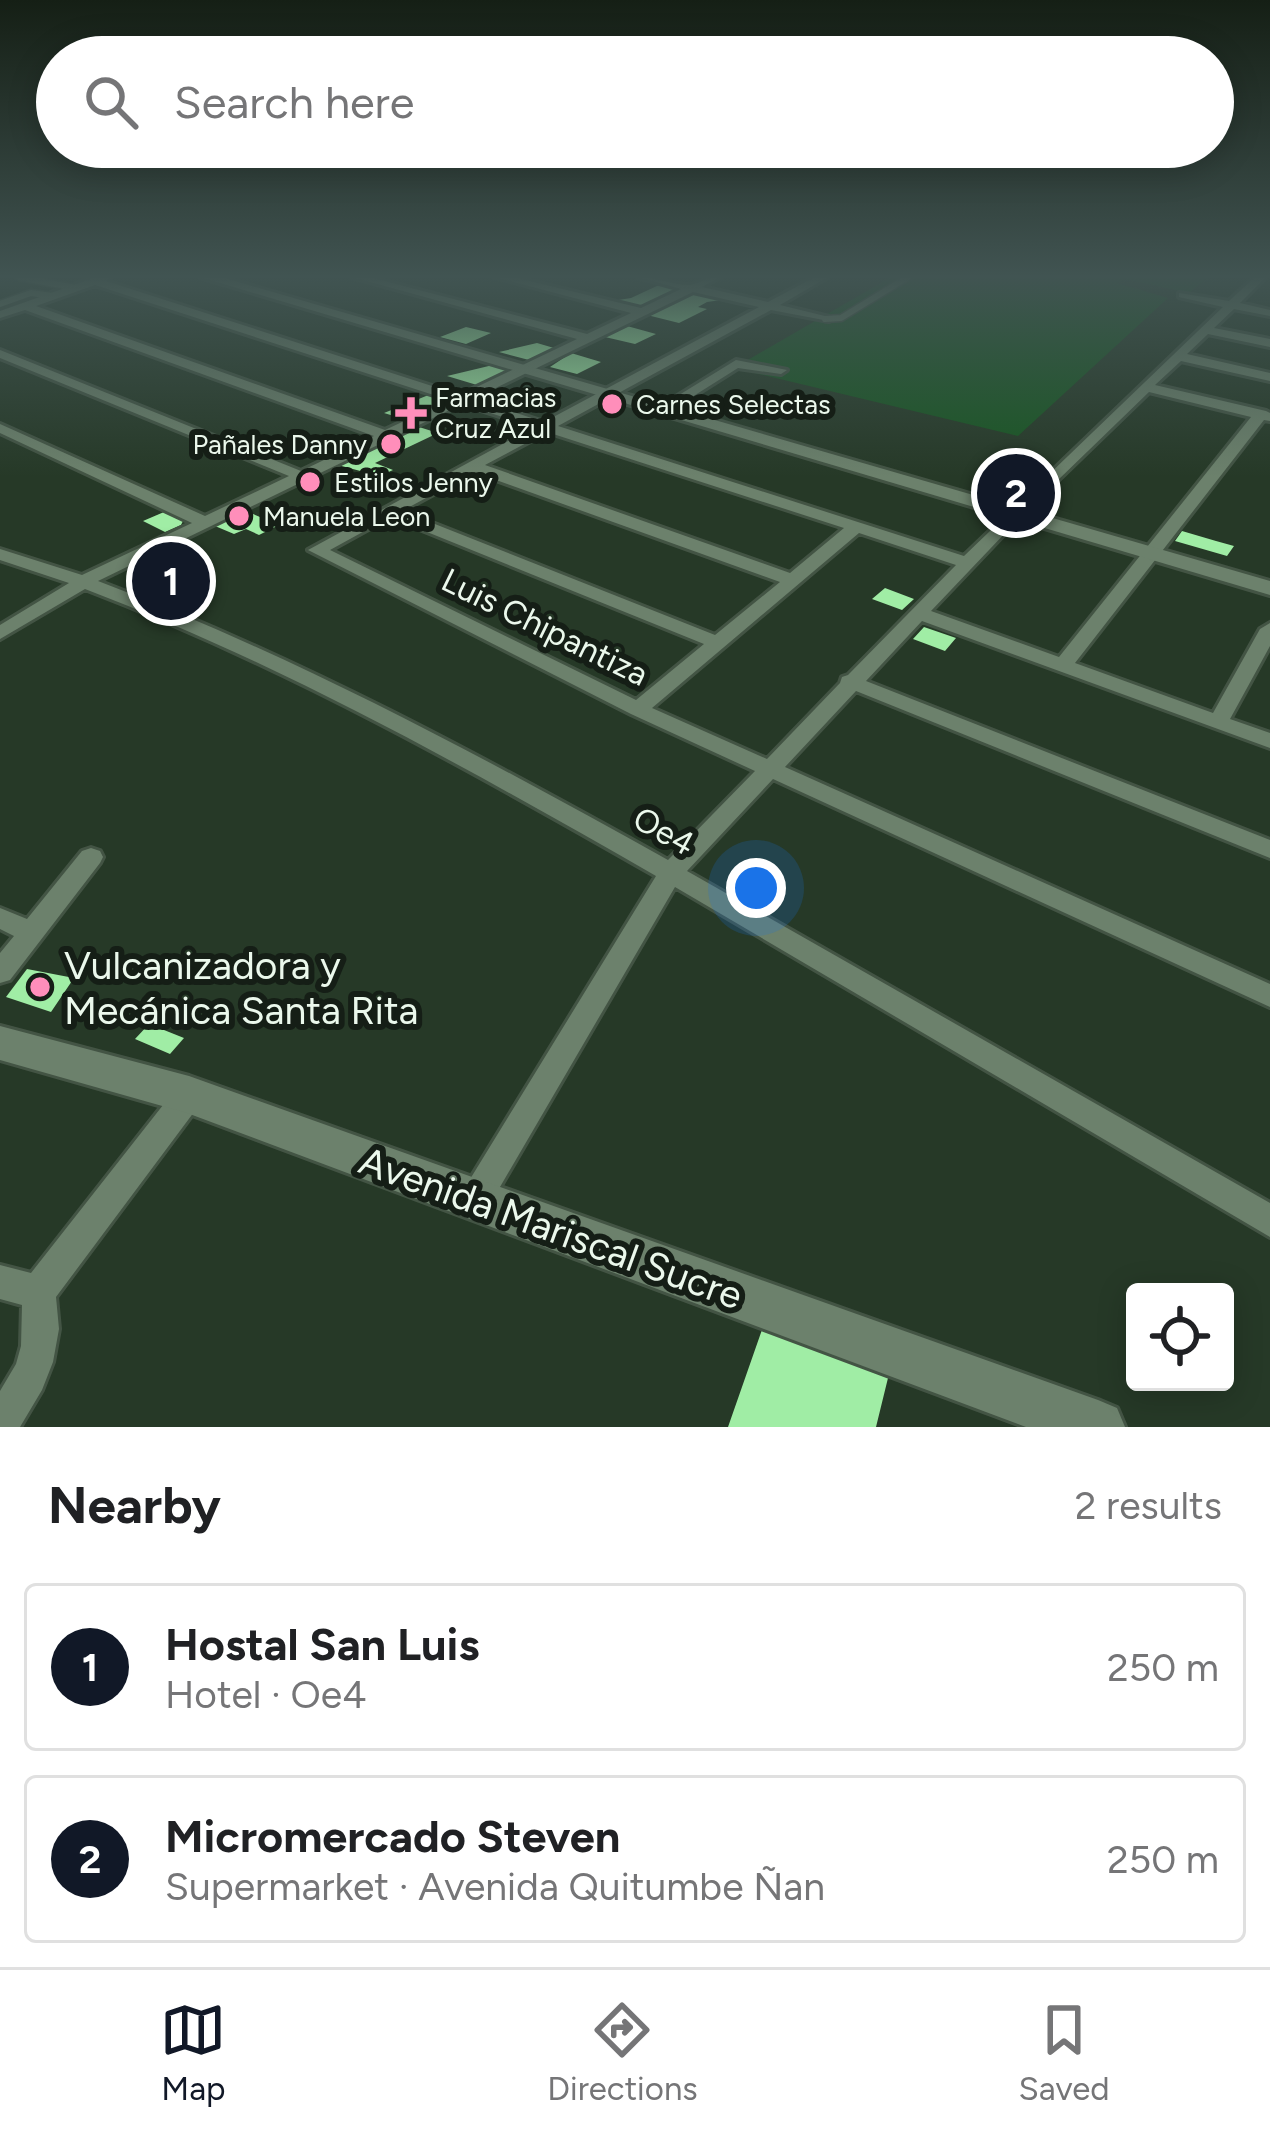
<!DOCTYPE html>
<html lang="en">
<head>
<meta charset="utf-8">
<style>
  :root { --surface:#fff; --page:#f2f2f2; --text:#202124; --muted:#757577; --line:#e0e0e0; --accent:#111827 }
  body { margin:0; font-family:Figtree,sans-serif; background:var(--page); color:var(--text) }
  .controls { position:absolute; right:36px; bottom:36px; display:grid; overflow:hidden; border-radius:12px; box-shadow:0 6px 30px #0003 }
  .controls button { width:108px; height:108px; display:grid; place-items:center; padding:0; border:0; border-bottom:3px solid var(--line); background:var(--surface); color:var(--text); font:60px sans-serif }
  .you { position:absolute; left:756px; top:888px; width:42px; height:42px; margin:-30px; border:9px solid #fff; border-radius:50%; background:#1a73e8; box-shadow:0 0 0 18px #1a73e833 }
  .badge { display:grid; place-items:center; width:78px; height:78px; border-radius:50%; background:var(--accent); color:#fff; font-size:39px; font-weight:700 }
  .pin { position:absolute; translate:-50% -50%; border:6px solid #fff; box-shadow:0 3px 12px #0006 }
  .list { margin:0; padding:0; list-style:none }
  h2 { display:flex; justify-content:space-between; align-items:center; height:156px; margin:0; padding:0 48px; font-size:51px }
  h2 small { font-size:39px; font-weight:400; color:var(--muted) }
  .list li { display:grid; grid-template-columns:78px 1fr auto; gap:36px; align-items:center; box-sizing:border-box; height:168px; margin:0 24px 24px; padding:0 24px; border:3px solid var(--line); border-radius:12px }
  .list b { display:block; font-size:45px; white-space:nowrap }
  .list p { margin:0; font-size:39px; white-space:nowrap; color:var(--muted) }
  .list em { font-size:39px; font-style:normal; color:var(--muted) }
  .icon { flex:none; width:66px; height:66px; fill:none; stroke:currentColor; stroke-width:2; stroke-linecap:round; stroke-linejoin:round }
  .map { position:relative; flex:none; width:1270px; height:1427px; overflow:hidden }
  .search { position:absolute; background:var(--surface); box-shadow:0 6px 30px #0003; left:36px; right:36px; top:36px; height:132px; display:flex; align-items:center; gap:30px; box-sizing:border-box; padding:0 42px; border-radius:66px; color:var(--muted); font-size:45px }
  .sheet { height:540px; background:var(--surface) }
  nav { display:flex; justify-content:space-around; align-items:center; box-sizing:border-box; height:168px; border-top:3px solid var(--line); background:var(--surface); font-size:33px; color:var(--muted) }
  nav a { display:grid; justify-items:center; gap:6px }
  nav .on { color:var(--accent) }
  .map>svg:first-child { display:block }
</style>
</head>
<body>
<div class="map">
<svg width="1270" height="1427" viewBox="0 0 1270 1427">
  <rect width="100%" height="100%" fill="#263927"/>
  <path fill="#185722" d="M891,277H1208L1189,293L1125,279L1117,283L1168,298L1018,436L734,368Z"/>
  <path fill="#a0eda5" d="M659,285L679,289L640,307L612,301L631,298Z
    M695,292L728,299L707,302L698,307L707,309L679,323L647,315Z
    M627,326L656,334L635,344L605,337Z
    M466,327L491,333L466,344L440,337Z
    M537,343L554,348L529,360L499,352Z
    M571,353L601,362L577,374L550,367Z
    M493,365L510,370L477,385L447,376Z
    M431,394L447,399L404,419L384,413Z
    M419,427L438,433L375,463L393,470L379,476L338,465Z
    M983,476L1028,488L1019,497L974,484Z
    M246,511L279,525L259,535L246,529L234,534L215,526Z
    M164,512L183,521L181,525L165,532L143,521Z
    M1182,531L1216,541L1234,546L1227,556L1175,541Z
    M170,564L206,579L171,598L136,582Z
    M885,588L914,599L902,610L872,599Z
    M924,627L956,638L945,651L913,639Z
    M27,969L74,978L51,1012L6,997Z
    M149,1024L184,1038L170,1054L135,1039Z
    M764,1324L888,1378L876,1427H728Z"/>
  <g fill="none" stroke-linecap="round" stroke-linejoin="round">
    <g stroke="#435444" stroke-width="9">
      <path id="service" d="M19,277L75,288
        M0,304L31,293L52,296
        M825,319L841,318L908,277"/>
    </g>
    <g stroke="#435444" stroke-width="6">
      <path id="minor" d="M96,277H111L106,281L460,395L577,339L352,277H369L587,334L631,313L495,277H513L641,308L681,289L638,277C654,277 677,286 690,285C701,283 708,277 720,277L702,287L768,302L815,277H828L780,305L829,317V321L771,310L558,426L964,556L1223,307L1179,297V293L1229,301L1255,277H1266L1240,303L1270,310V316L1234,309L1214,328L1270,339V347L1208,334L1187,354L1270,373V381L1181,361L1155,385L1266,411L1270,413V421L1264,420L1075,663L1213,713L1260,629L1270,623V646L1230,719L1270,733V748L922,621L866,681L1270,840V858L856,691L785,767L1270,984V1007L773,779L687,871L1270,1203V1237L675,887L486,1211L475,1215L464,1211L459,1200L464,1189L656,876C471,770 284,665 85,589L0,639V625L69,583L0,560V549L82,575L192,523L0,433V424L205,516L289,476L0,358V350L301,471L374,436L25,310L0,318V311ZM95,285L449,400L385,430L36,306ZM693,292L759,307L544,422L473,399ZM1149,392L1251,417L1059,657L931,611L1027,510ZM462,404L534,427L308,550L631,714L755,771L668,860C483,757 296,656 98,581ZM547,432L844,528L790,573L485,465ZM474,472L780,582L715,635L402,511ZM390,517L704,644L636,700L330,550ZM859,533L956,565L848,675L842,677L840,683L767,759L652,708Z
        M736,360L787,370L781,374L738,368L665,414L653,411Z
        M91,848L100,851L103,857L100,863L10,980L0,983V953L14,936L0,929V908L27,919L82,851Z
        M189,1082L200,1086L204,1095L200,1104L56,1297L59,1329L53,1362L42,1390L20,1427H0V1391L16,1364L21,1346L22,1305L0,1299V1265L31,1273L178,1086Z"/>
    </g>
    <g stroke="#435444" stroke-width="6">
      <path id="tertiary" d="M200,277H221L1270,581V595Z"/>
    </g>
    <g stroke="#435444" stroke-width="6">
      <path id="secondary" d="M0,1026L189,1076L1098,1400L1117,1408L1125,1427H1026L187,1113L0,1060Z"/>
    </g>
    <use href="#service" stroke="#6c816c" stroke-width="6"/>
    <use href="#minor" fill="#6c816c" fill-rule="evenodd"/>
    <use href="#tertiary" fill="#6c816c" fill-rule="evenodd"/>
    <use href="#secondary" fill="#6c816c" fill-rule="evenodd"/>
  </g>
  <linearGradient id="sky" x2="0" y2="1"><stop stop-color="#151f15"/><stop offset="0.58" stop-color="#415452"/><stop offset="1" stop-color="#415452" stop-opacity="0"/></linearGradient>
  <rect width="1270" height="477" fill="url(#sky)"/>
  <g fill="#ff8eba" stroke="#151e16" stroke-width="4.5">
    <circle cx="612" cy="404" r="12"/>
    <path d="M405 395h12v12h12v12h-12v12h-12v-12h-12v-12h12z"/>
    <circle cx="391" cy="444" r="12"/>
    <circle cx="310" cy="482" r="12"/>
    <circle cx="239" cy="516" r="12"/>
    <circle cx="40" cy="987" r="12"/>
  </g>
  <g text-anchor="middle" dominant-baseline="central" stroke-width="12" stroke-linejoin="round" paint-order="stroke">
    <g font-size="27" fill="#ebf8ec" stroke="#151e16" text-anchor="start">
      <text x="435" y="397">Farmacias<tspan x="435" dy="31">Cruz Azul</tspan></text>
      <text x="636" y="404">Carnes Selectas</text>
      <text x="367" y="444" text-anchor="end">Pañales Danny</text>
      <text x="334" y="482">Estilos Jenny</text>
      <text x="263" y="516">Manuela Leon</text>
    </g>
    <g font-size="33" fill="#ebf8ec" stroke="#151e16">
      <text transform="translate(545 627) rotate(26)">Luis Chipantiza</text>
      <text transform="translate(664 831) rotate(29)">Oe4</text>
    </g>
    <g font-size="39" fill="#ebf8ec" stroke="#151e16" text-anchor="start">
      <text x="64" y="965">Vulcanizadora y<tspan x="64" dy="45">Mecánica Santa Rita</tspan></text>
    </g>
    <g font-size="39" fill="#ebf8ec" stroke="#151e16">
      <text transform="translate(551 1228) rotate(20)">Avenida Mariscal Sucre</text>
    </g>
  </g>
</svg>
<div class="controls">
<button><svg class="icon" aria-label="locate" viewBox="0 0 24 24"><circle cx="12" cy="12" r="6"/><path d="M12 2v4M12 18v4M2 12h4M18 12h4"/></svg></button>
</div>
<div class="you"></div>
<div class="pin badge" style="left:171px;top:581px">1</div>
<div class="pin badge" style="left:1016px;top:493px">2</div>
<div class="search"><svg class="icon" aria-label="search" viewBox="0 0 24 24"><circle cx="10" cy="10" r="6"/><path d="M15 15l6 6"/></svg>Search here</div>
</div>
<section class="sheet">
<h2>Nearby<small>2 results</small></h2>
<ul class="list">
<li><span class="badge">1</span><div><b>Hostal San Luis</b><p>Hotel · Oe4</p></div><em>250 m</em></li>
<li><span class="badge">2</span><div><b>Micromercado Steven</b><p>Supermarket · Avenida Quitumbe Ñan</p></div><em>250 m</em></li>
</ul>
</section>
<nav>
<a class="on"><svg class="icon" aria-label="map" viewBox="0 0 24 24"><path d="M3 6l6-2 6 2 6-2v14l-6 2-6-2-6 2zM9 4v14M15 6v14"/></svg>Map</a>
<a><svg class="icon" aria-label="directions" viewBox="0 0 24 24"><path d="M12 3l9 9-9 9-9-9zM9 14v-3h6M13 9l2 2-2 2"/></svg>Directions</a>
<a><svg class="icon" aria-label="saved" viewBox="0 0 24 24"><path d="M7 4h10v16l-5-4-5 4z"/></svg>Saved</a>
</nav>
</body>
</html>
